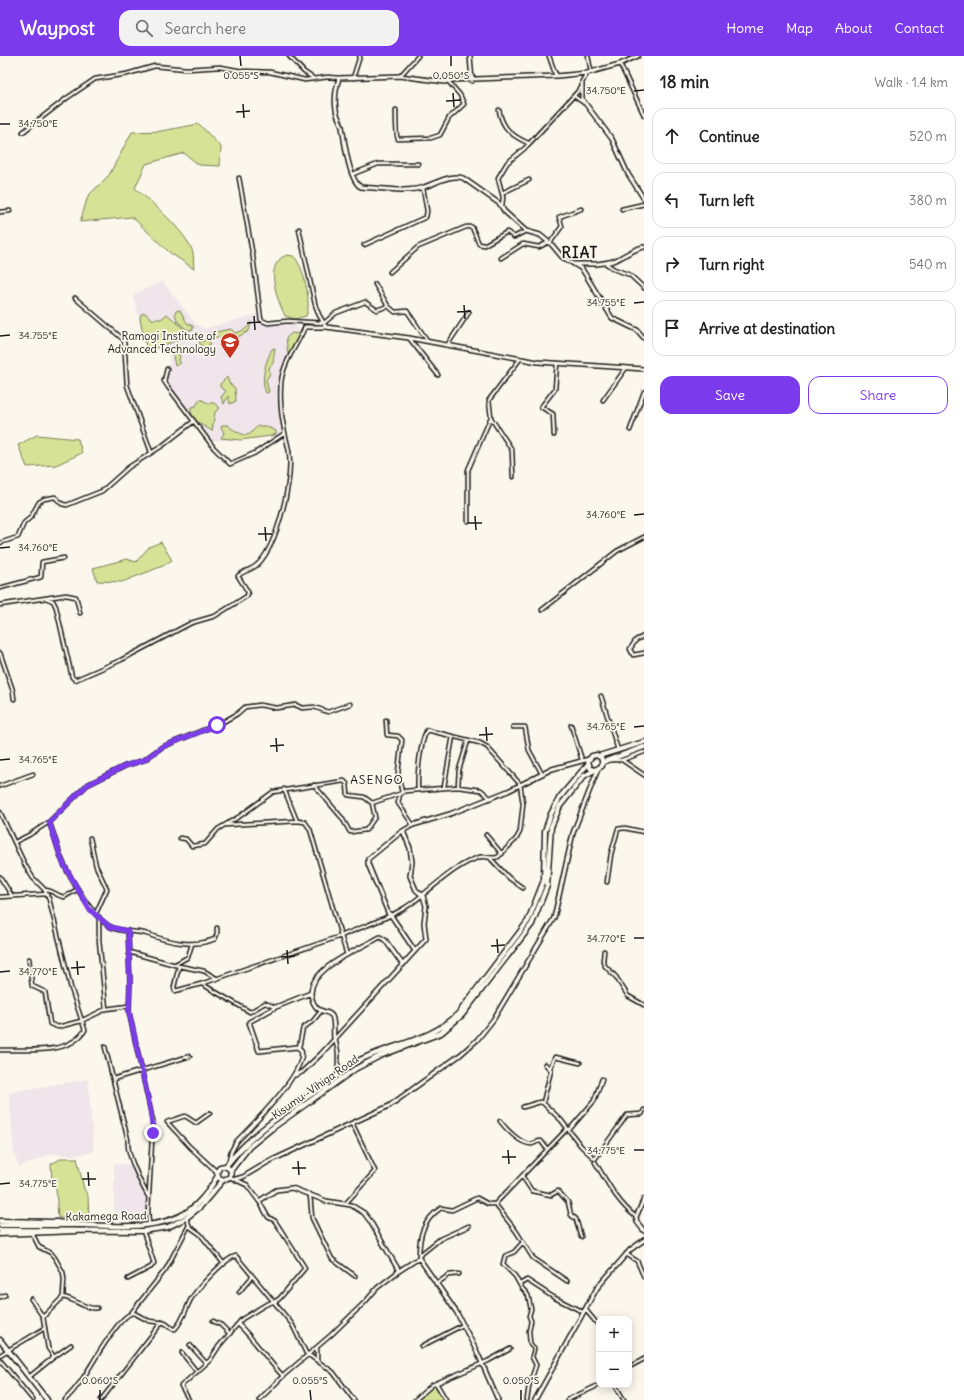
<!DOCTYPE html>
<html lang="en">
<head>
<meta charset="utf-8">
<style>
  :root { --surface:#fff; --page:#f2f2f2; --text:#222; --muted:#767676; --line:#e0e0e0; --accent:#7c3aed }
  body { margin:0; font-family:Delius,sans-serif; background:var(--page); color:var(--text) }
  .controls { position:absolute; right:12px; bottom:12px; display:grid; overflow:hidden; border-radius:8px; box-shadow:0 2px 10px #0003 }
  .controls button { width:36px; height:36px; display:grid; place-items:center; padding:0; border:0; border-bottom:1px solid var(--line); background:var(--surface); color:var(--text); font:20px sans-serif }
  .stop { position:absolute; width:12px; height:12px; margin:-9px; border:3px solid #7c3aed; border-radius:50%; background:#fff }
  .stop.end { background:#7c3aed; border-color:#fff; box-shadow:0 1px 4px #0008 }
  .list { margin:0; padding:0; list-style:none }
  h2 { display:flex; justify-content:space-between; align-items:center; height:52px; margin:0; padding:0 16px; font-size:17px }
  h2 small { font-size:13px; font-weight:400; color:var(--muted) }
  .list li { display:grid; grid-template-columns:26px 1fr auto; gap:12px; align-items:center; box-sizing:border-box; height:56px; margin:0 8px 8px; padding:0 8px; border:1px solid var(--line); border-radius:12px }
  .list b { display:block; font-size:15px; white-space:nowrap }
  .list em { font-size:13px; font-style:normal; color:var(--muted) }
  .actions { display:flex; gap:8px; padding:12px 16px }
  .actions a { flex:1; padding:9px 0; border:1px solid var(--accent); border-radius:12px; text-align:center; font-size:14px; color:var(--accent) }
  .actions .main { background:var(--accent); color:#fff }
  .icon { flex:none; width:22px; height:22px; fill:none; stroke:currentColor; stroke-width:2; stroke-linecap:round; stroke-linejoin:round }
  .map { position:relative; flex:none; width:644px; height:1344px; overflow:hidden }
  header { display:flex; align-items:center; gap:24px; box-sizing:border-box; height:56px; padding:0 20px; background:var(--accent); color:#fff }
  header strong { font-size:19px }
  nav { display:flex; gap:22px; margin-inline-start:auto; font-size:14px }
  .search { width:280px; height:36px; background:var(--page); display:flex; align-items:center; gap:10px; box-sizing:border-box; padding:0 14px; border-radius:12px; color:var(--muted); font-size:15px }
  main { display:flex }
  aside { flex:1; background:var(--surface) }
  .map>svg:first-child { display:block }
</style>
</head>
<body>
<header>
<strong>Waypost</strong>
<div class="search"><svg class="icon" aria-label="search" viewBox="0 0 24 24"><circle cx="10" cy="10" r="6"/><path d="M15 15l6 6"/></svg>Search here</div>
<nav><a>Home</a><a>Map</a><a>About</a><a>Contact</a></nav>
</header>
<main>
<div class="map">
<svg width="644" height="1344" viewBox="0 0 644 1344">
  <rect width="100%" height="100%" fill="#fbf7ec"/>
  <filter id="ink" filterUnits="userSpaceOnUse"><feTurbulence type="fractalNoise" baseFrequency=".025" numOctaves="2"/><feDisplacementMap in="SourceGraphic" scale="8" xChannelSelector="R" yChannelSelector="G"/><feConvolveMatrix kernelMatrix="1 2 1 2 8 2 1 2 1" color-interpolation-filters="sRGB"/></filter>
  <g filter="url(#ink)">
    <path fill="#f0e5ea" d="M162,225L196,268L204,273L257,258L260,264L268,268H297V293L280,321L283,376L278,380L212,385L166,325L169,309L168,290L147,298L133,239Z
      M88,1023L94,1096L76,1099L52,1098L19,1111L14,1097L9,1036Z
      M114,1108L133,1109L139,1129H141L148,1142L147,1163H114Z"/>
    <path fill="#d6e295" stroke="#797f58" d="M199,68L221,91L220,110L199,109L184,97L146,108L135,132C150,145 188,177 193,197C194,202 193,208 194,213L169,196L132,161L80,166L88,140L109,119L132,76L161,75Z
      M287,199L293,200C304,208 312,249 306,260L295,263L285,260C277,243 263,207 287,199Z
      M180,254L187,267L193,270V274H187L177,265L175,257L176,255Z
      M145,257L152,263H161L167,258L184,273L186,278L180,281L178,284L147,295L140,263L141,258Z
      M251,266L249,275L236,282L211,281L210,277L231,273L235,277C243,275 247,273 251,266Z
      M292,277L298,278L299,280L294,292L288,298L286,282Z
      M206,281L211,288L207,290L205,295L199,286L204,285Z
      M275,292L273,307L269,312L270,318L266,324L269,336L266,337C260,323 266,305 272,293Z
      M172,295H176L180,300L179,305L181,307L175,310Z
      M227,321L229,327L235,332L236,345L230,348L228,340L224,348L221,341L226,335L220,331V328Z
      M200,343L208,347H214L220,352L215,356L212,375C204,370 189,363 191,351L196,350Z
      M222,369H228C231,373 243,380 248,379C253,377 254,372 258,370H265L276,375V378L271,380L240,384L221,382L224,377L221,371Z
      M37,379L78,383L82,397L56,409L27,411L18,389Z
      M161,486L172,504L163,510L122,526L97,525L93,512L127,503L136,506L149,491Z
      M62,1102H77L84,1133L88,1140L89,1160L58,1162L56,1132L52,1128L51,1108Z
      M435,1328L442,1342L441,1344H417Z"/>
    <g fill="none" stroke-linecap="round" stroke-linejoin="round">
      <g stroke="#1c1c1c" stroke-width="5.5">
        <path id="minor" d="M289,0L304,16L313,22
          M549,0L555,17
          M588,0L591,15
          M620,8L644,59
          M400,20L418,0
          M353,22L360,0
          M574,40L584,47
          M396,54C396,60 396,81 398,83L431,82L440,79L449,62L464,48L460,39L448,25
          M499,54C502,72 512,80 528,87
          M23,76L67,42L95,23L127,18L155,10L187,13L220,11L242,15L270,16L305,24L328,21L339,22
          M353,118L378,108H418
          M239,122L253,201L261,264L268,267L288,265L324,267L336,257L365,246L377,254L388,250
          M502,137L529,124
          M502,150L503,141L498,122L507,107L525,92L581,32
          M622,153L644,148
          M0,156L10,155
          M299,173L315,248L319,259L326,271
          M550,187L562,170L559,161L581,153
          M364,189L426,161L427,155L423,132
          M501,202L523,188L539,191L549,186
          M605,207L614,213L630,219L644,232
          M390,216L418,191L466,171H472L479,188L484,189L507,176L514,181L526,175
          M375,228L388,250L395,256L407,255L427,284
          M75,242L124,284L127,329L151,396
          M409,282L438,319
          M448,288L469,256
          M167,313L164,325L168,331L214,392L230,408L255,397L285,377
          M603,344L626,312
          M491,362L512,394L513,421
          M630,374L644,336
          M554,379L553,358L541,351L555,333L557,307
          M468,465V414L491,361L489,344L520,303
          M0,487L18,481L24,467L31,461L39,446L44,443L55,441L62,448L67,449L102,435L129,411L162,390L194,365
          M0,532L41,521L42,506L64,502
          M46,542L66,539L76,541L80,557
          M0,549L46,542L53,545L56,551L72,621L75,624L121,604L191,567L215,560L247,540L248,536L238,520C243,515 252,514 258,508C278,488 293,423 289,396C288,388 285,380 284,372C281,358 280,341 281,327C283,306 297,290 305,271
          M542,554L617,495L644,481
          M644,580L636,584L630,593L633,599L644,597
          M0,597L13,635L14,643
          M601,640L618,694
          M571,669L582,704
          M513,671H525L529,694L542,718
          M609,704H622L644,696
          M622,704L644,719
          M314,729L342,762L350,776L366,774L375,761L372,747L402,737L398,717L402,684L398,680L387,679L386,664
          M0,730L33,718
          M444,731L453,680
          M458,731L459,714L468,685
          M284,733L297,765
          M0,756L25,809L33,822L44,833L49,843L71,932L85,974C69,1000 26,993 0,994
          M49,766C55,779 57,793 63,806C71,824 94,863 111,871C122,877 135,874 147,878C169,886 193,892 215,883L217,878V872
          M413,769L398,747L400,738L405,735L458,731L481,734L490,742
          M486,779L502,798
          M90,782L96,810L107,833L96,857
          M180,782L186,783L192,790L205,788L218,773L240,760L273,736L344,725L347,728L348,739L364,741L372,747
          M15,786L29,779L49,766L87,729L125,710L144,704L162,691L223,666L237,658L245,651L260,649L276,652L296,649L302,652L314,651L328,656L350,648
          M490,802L509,822L523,832
          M0,821L12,840
          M607,826L611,798L618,773L625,772L644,776
          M45,834C53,834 56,840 64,841L78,833
          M0,841L46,838
          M99,861V884L106,953
          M128,875L130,926L129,956L153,1066L148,1155L149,1168
          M604,895L603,905L605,910L616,921L628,940L644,949
          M129,896L179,910L204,915L216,922
          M347,899L341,880C361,871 384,864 403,853C428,838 451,810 480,801C486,800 492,803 498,801L516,783L520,776L523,748L520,728L487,691L480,687L427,674C420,686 417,720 418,734
          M29,903L32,930L45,936L50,968L58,971L81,965
          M174,909L188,901L192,888
          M179,910L174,931L175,935L201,928L341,880L310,773L305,766L297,765L225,769
          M202,928L250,956L265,947L275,951
          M83,964L106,953L128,950
          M335,982L338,996V1019
          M105,991L128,1084C126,1097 141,1128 148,1140
          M299,991L303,972L313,965L321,955
          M550,1012L555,1001L580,1007
          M113,1023L190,1000
          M543,1047L551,1014L545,1008
          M523,1051L540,1046L543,1047L561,1064L581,1090L595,1103L627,1059L642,1058L644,1054
          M210,1057L196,1067L185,1060L167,1066L190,1091L217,1116
          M500,1065C505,1072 521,1089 532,1088C535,1087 537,1085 541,1085L547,1093
          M569,1074L594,1045L602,1023
          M595,1106C607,1126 617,1146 636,1161
          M522,1120L532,1135L551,1139L558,1135L568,1146L571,1159L576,1163L581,1181
          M310,1139L312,1162L332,1203L355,1220
          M259,1145L268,1161L275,1165L305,1212L280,1242L275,1246
          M346,1147L375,1115L352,1067
          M495,1148L516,1175L533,1202L567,1225
          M186,1162L190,1171L200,1178L224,1208
          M523,1186L514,1196L505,1200L503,1208L515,1220L521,1231L528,1239L531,1253L529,1260L531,1265L529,1275L530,1287L534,1293L532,1301L536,1309L529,1330L527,1344
          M626,1198L637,1205L644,1221
          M420,1199L440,1183L469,1170
          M419,1202C419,1181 422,1165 441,1152L452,1154L477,1142L488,1148H495L567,1073
          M128,1223L151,1211L154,1207L143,1175
          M436,1228L449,1219L459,1218
          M520,1228L527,1224L553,1241L583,1256
          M239,1236L252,1221
          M0,1241L5,1239
          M63,1241C75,1243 86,1254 97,1252
          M31,1243L43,1261
          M585,1253L599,1270
          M132,1256L166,1213L189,1169
          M213,1265L221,1269L230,1278
          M238,1268C255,1284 267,1304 283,1320
          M190,1289L206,1307
          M422,1290L463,1269
          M317,1293V1304
          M182,1297L197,1316
          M0,1299L45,1272
          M54,1301L71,1289
          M0,1304L33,1344
          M629,1311L644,1303
          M29,1321L54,1301L48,1292L43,1261L63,1241L64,1223L63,1216L55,1202L51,1197L39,1191L32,1177
          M436,1327L446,1344
          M615,1329L624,1344
          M65,1344C71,1338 76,1332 81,1325C90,1313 120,1256 134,1257L149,1265L165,1267L173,1273H175C183,1265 186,1252 191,1243C197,1233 225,1202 236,1200L283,1257L292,1268L306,1297L333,1316L354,1344
          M101,1344L162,1266
          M189,1344L181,1330L210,1304L219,1290L242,1263L265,1249L275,1245
          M259,1344L283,1320L331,1279L366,1245L377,1232L399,1215
          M415,1344L432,1329L488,1305L510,1293
          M567,1344L599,1329"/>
      </g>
      <g stroke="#1c1c1c" stroke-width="6">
        <path id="tertiary" d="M470,0L472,25
          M638,0L620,8L587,17L582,26V43L612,83L628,118L644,143
          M555,17L557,20L587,17
          M557,20L450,24L445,26L400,20L339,22C336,32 334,43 336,53C336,59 340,64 342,70C344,83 349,126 361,131C378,132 408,137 424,131C437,127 450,118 463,122L500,148L504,155L526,175L540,179L552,189L562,201L582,213L612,262L637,274L644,282
          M575,208C589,208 603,209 616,204C626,199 633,193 644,191
          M305,271H326L409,282L538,306L644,313
          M390,858L415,895
          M389,859L368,808V803L401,776L413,769L450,758L508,735L552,713L589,703
          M334,982C333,976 335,966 332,960C327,953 317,959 312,943C303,914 360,893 380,881L385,884L403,909
          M295,1019L302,1016L321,998L426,883L424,867L426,850L423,840L416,834L410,820L412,806L410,792L403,775
          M229,1106L231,1096L237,1085C252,1070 308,1014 301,994L297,991L259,995L249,966L276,951L311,937
          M230,1121L247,1129L259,1145L276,1134L292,1132L326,1145L351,1149L364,1157L370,1165L399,1215L419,1202L457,1257L478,1298L498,1344
          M236,1123L243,1121L268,1106L389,1050L460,999L477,984L493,964L554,862L573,777L598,713
          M644,1143L636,1161L637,1166L644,1175
          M535,1344L597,1232L630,1194L644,1184"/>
      </g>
      <g stroke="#1c1c1c" stroke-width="7">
        <path id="primary" d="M0,1284L47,1344"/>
      </g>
      <g stroke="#1c1c1c" stroke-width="7">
        <path id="trunk" d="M599,700L644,686
          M603,706L644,691
          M226,1110C252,1076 290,1053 325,1029C337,1020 349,1009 362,1003C394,988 433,984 458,958L528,865L544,824L545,775L551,758L560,741L588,708
          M231,1114L249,1091L271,1073L355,1013L380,1000L441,977L462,959L532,868L547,830L551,771L560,750L584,720L602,710V703L597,699L592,700L588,705L590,712L595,714
          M0,1165L56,1166L77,1168
          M0,1169C28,1169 55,1169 83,1169C114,1170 151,1174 180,1160C197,1152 208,1136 217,1121
          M0,1174L143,1175L168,1171L186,1162L200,1151L223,1124L230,1121L231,1114L225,1110L220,1111L217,1116L219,1122L223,1124
          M0,1178L76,1175"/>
      </g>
      <use href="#minor" stroke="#fbf7ec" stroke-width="2.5"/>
      <use href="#tertiary" stroke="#fbf7ec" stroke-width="3"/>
      <use href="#primary" stroke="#fbf7ec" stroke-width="4"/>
      <use href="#trunk" stroke="#fbf7ec" stroke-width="4"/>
    </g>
  </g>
  <g fill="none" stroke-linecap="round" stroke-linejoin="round" filter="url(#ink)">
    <path stroke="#7c3aed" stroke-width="5" d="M153,1077L150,1052L129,956L130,926L128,875L110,871L89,853L63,807L49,766L87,729L125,710L144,704L162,691L217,669"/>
  </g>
  <path fill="none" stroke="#1c1c1c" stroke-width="1.5" d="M240,0L241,10M451,0V10M634,35L644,34M453,37L454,51M446,45L460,44M243,48L244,62M236,56L250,55M0,68H10M634,247L644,246M464,249L465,263M457,256L471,255M254,260L255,274M247,267L261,266M0,280L10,279M634,459L644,458M475,460L476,474M468,467H482M265,471L266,485M258,478H272M0,492L10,491M486,671L487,685M634,671L644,670M479,679L493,678M276,682L277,696M270,690L284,689M0,704L10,703M634,882H644M497,883L498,897M491,890L505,889M287,894L288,908M281,901L295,900M77,905L78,919M71,912L85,911M0,916L10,915M508,1094L509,1108M634,1094H644M502,1101H516M298,1105L299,1119M292,1112H306M88,1116L89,1130M82,1123H96M0,1128L10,1127M100,1334V1344M310,1334L311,1344M521,1334V1344"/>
  <defs>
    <g id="university-pin" transform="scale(1)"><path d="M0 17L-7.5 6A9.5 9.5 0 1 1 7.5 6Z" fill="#c8321e" stroke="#fbf7ec"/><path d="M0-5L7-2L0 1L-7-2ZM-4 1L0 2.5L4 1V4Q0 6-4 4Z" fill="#fff"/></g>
  </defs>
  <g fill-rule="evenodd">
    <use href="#university-pin" x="230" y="286"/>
  </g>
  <g text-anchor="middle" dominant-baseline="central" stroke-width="3.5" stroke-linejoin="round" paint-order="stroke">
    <g font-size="11" fill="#1c1c1c" stroke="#fbf7ec" text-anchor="end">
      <text x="216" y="280">Ramogi Institute of<tspan x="216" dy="13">Advanced Technology</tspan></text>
    </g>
    <g font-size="11" fill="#1c1c1c" stroke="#fbf7ec">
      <text transform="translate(315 1031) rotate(-35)">Kisumu -Vihiga Road</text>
      <text transform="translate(106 1160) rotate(-1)">Kakamega Road</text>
    </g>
    <g font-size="12" letter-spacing="1" fill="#1c1c1c" stroke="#fbf7ec">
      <text x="377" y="723">ASENGO</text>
    </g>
    <g font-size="15" font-weight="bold" letter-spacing="1" fill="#1c1c1c" stroke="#fbf7ec">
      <text x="580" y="196">RIAT</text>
    </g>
  </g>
  <g font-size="10" text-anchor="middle" fill="#1c1c1c" stroke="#fbf7ec" stroke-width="3.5" stroke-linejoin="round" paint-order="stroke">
    <text x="241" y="23">0.055°S</text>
    <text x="451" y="23">0.050°S</text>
    <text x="606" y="38">34.750°E</text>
    <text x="38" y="71">34.750°E</text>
    <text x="606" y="250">34.755°E</text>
    <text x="38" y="283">34.755°E</text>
    <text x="606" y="462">34.760°E</text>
    <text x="38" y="495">34.760°E</text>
    <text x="606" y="674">34.765°E</text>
    <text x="38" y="707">34.765°E</text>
    <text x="606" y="886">34.770°E</text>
    <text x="38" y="919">34.770°E</text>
    <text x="606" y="1098">34.775°E</text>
    <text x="38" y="1131">34.775°E</text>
    <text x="100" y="1328">0.060°S</text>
    <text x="310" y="1328">0.055°S</text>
    <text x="521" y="1328">0.050°S</text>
  </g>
</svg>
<div class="controls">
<button>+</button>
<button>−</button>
</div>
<div class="stop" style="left:217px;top:669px"></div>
<div class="stop end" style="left:153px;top:1077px"></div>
</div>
<aside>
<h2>18 min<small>Walk · 1.4 km</small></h2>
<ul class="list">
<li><svg class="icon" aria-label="ahead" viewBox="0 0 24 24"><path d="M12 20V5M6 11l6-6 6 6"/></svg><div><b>Continue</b></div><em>520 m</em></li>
<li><svg class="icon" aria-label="left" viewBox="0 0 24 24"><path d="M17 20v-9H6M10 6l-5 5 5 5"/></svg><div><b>Turn left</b></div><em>380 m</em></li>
<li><svg class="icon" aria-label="right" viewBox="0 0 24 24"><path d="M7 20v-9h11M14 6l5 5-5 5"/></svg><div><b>Turn right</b></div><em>540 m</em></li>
<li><svg class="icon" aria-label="arrive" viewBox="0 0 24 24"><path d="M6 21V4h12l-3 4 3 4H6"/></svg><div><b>Arrive at destination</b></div></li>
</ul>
<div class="actions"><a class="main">Save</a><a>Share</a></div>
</aside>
</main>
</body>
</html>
